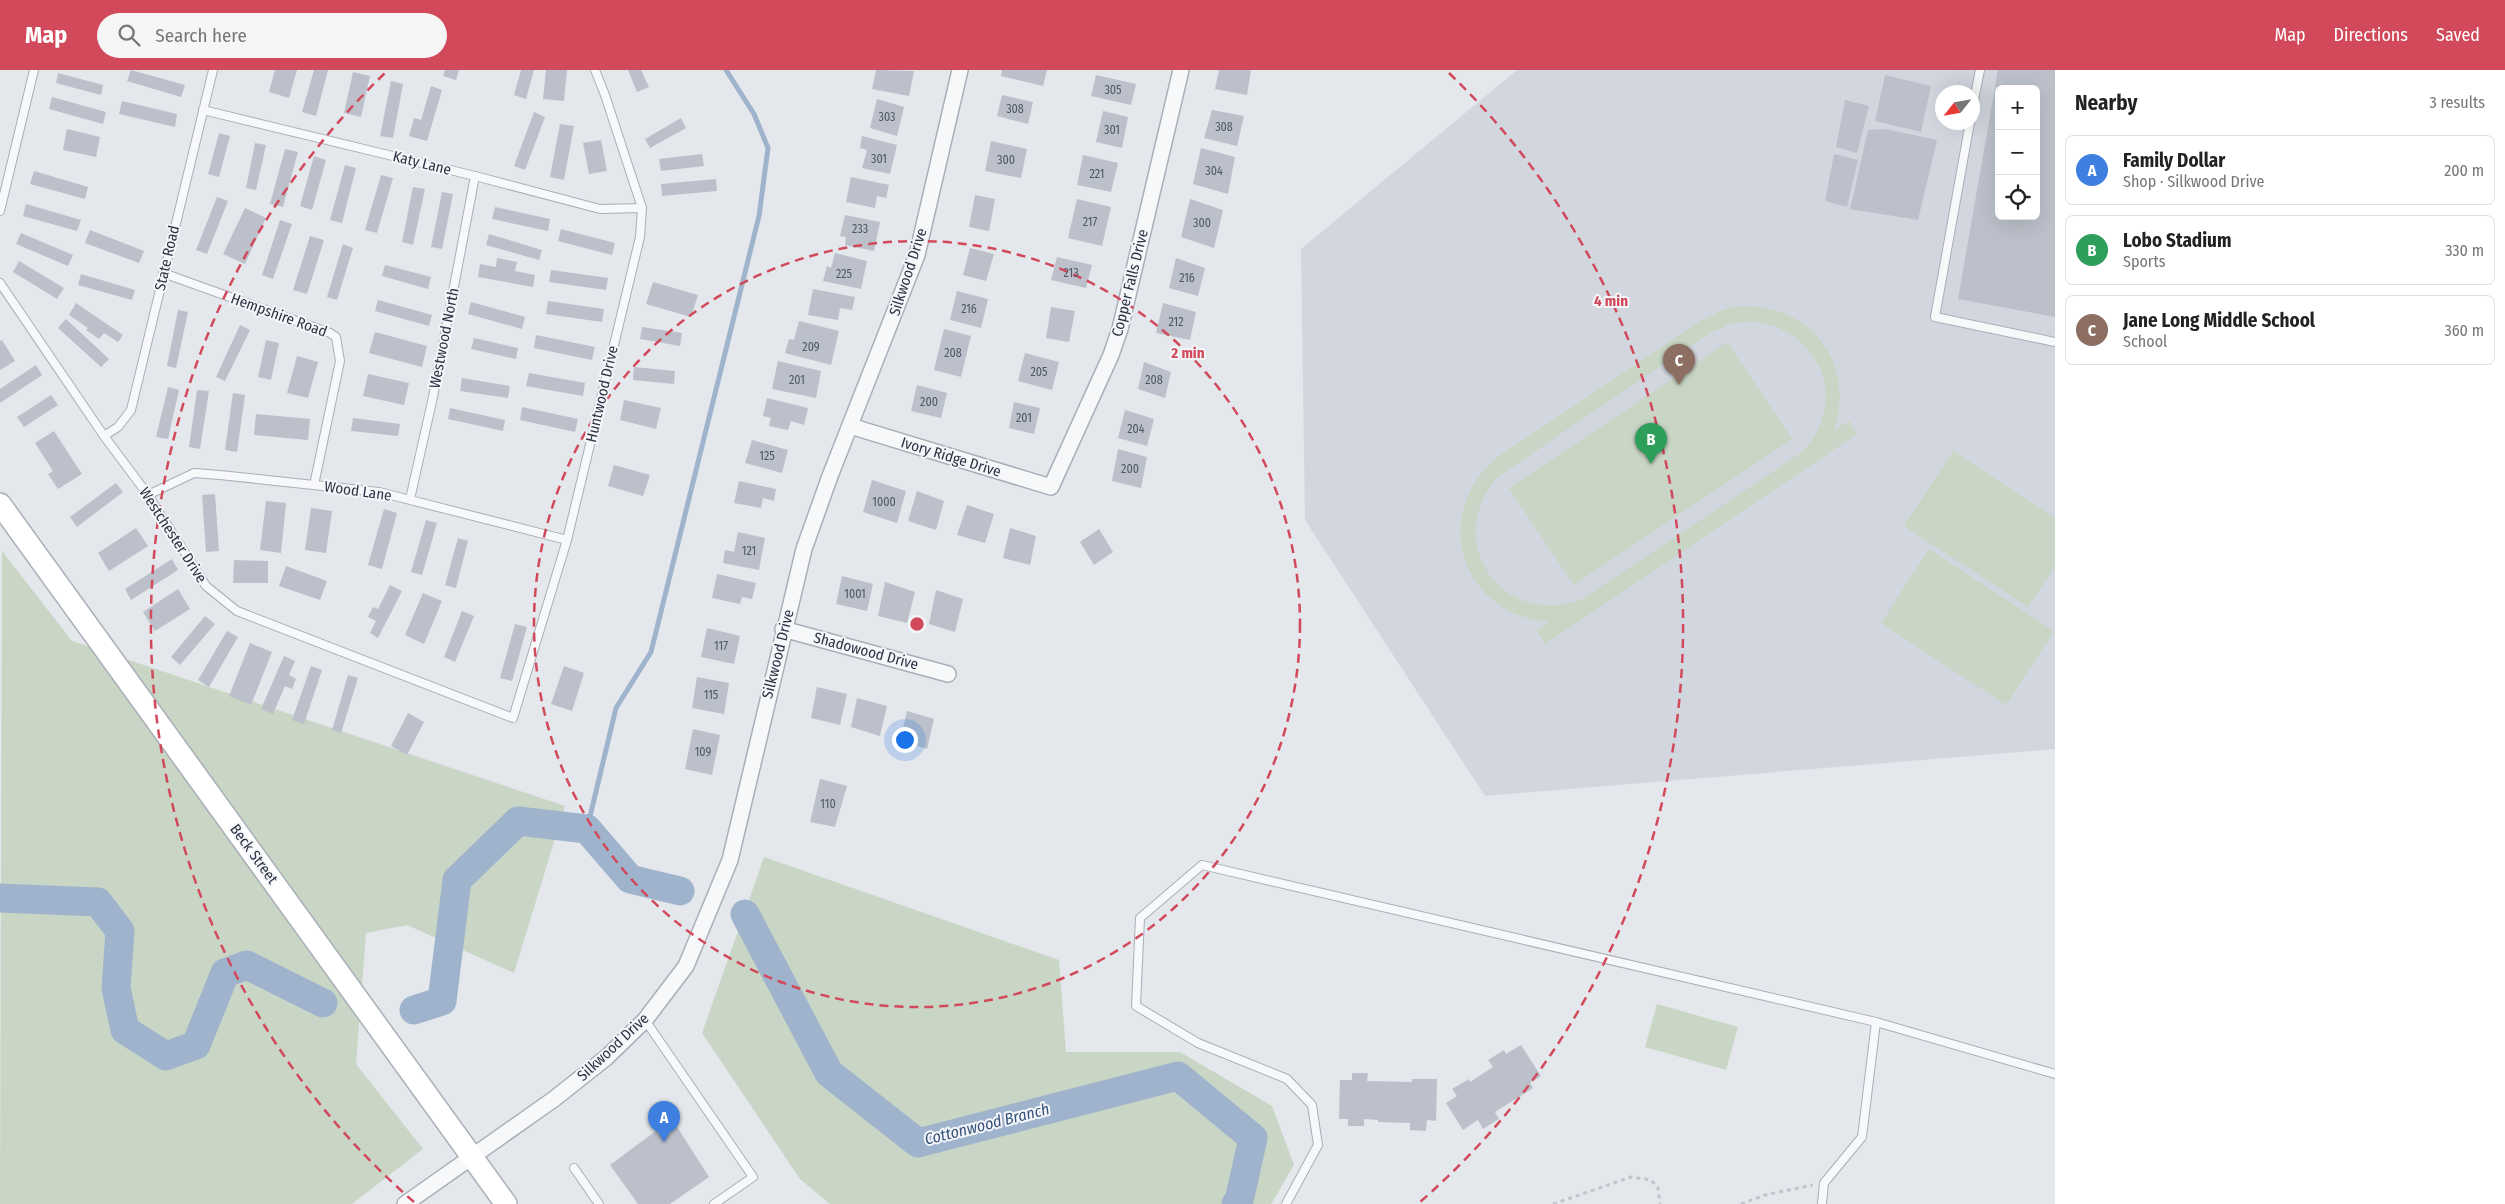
<!DOCTYPE html>
<html lang="en">
<head>
<meta charset="utf-8">
<style>
  :root { --surface:#fff; --page:#f6f6f6; --text:#222; --muted:#767676; --line:#e0e0e0; --accent:#d1495b }
  body { margin:0; font-family:"Fira Sans Condensed",sans-serif; background:var(--page); color:var(--text) }
  .controls { position:absolute; right:15px; top:15px; display:grid; overflow:hidden; border-radius:8px; box-shadow:0 5px 20px #0002 }
  .controls button { width:45px; height:45px; display:grid; place-items:center; padding:0; border:0; border-bottom:1px solid var(--line); background:var(--surface); color:var(--text); font:25px sans-serif }
  .compass { position:absolute; left:1935px; top:15px; width:45px; height:45px; border-radius:50%; background:var(--surface); box-shadow:0 5px 20px #0002; rotate:239deg }
  .you { position:absolute; left:904px; top:669px; width:18px; height:18px; margin:-12px; border:4px solid #fff; border-radius:50%; background:#1a73e8; box-shadow:0 0 0 8px #1a73e833 }
  .badge { display:grid; place-items:center; width:32px; height:32px; border-radius:50%; background:var(--accent); color:#fff; font-size:16px; font-weight:700 }
  .pin { position:absolute; translate:-50% -41px; filter:drop-shadow(0 1px 2px #0008) }
  .pin::after { content:''; position:absolute; top:26px; width:18px; height:15px; background:inherit; clip-path:polygon(0 0,100% 0,50% 100%) }
  .list { margin:0; padding:0; list-style:none }
  h2 { display:flex; justify-content:space-between; align-items:center; height:65px; margin:0; padding:0 20px; font-size:21px }
  h2 small { font-size:16px; font-weight:400; color:var(--muted) }
  .list li { display:grid; grid-template-columns:32px 1fr auto; gap:15px; align-items:center; box-sizing:border-box; height:70px; margin:0 10px 10px; padding:0 10px; border:1px solid var(--line); border-radius:8px }
  .list b { display:block; font-size:19px; white-space:nowrap }
  .list p { margin:0; font-size:16px; white-space:nowrap; color:var(--muted) }
  .list em { font-size:16px; font-style:normal; color:var(--muted) }
  .icon { flex:none; width:28px; height:28px; fill:none; stroke:currentColor; stroke-width:2; stroke-linecap:round; stroke-linejoin:round }
  .map { position:relative; flex:none; width:2055px; height:1134px; overflow:hidden }
  header { display:flex; align-items:center; gap:30px; box-sizing:border-box; height:70px; padding:0 25px; background:var(--accent); color:#fff }
  header strong { font-size:24px }
  nav { display:flex; gap:28px; margin-inline-start:auto; font-size:18px }
  .search { width:350px; height:45px; background:var(--page); display:flex; align-items:center; gap:12px; box-sizing:border-box; padding:0 18px; border-radius:28px; color:var(--muted); font-size:19px }
  main { display:flex }
  aside { flex:1; background:var(--surface) }
  .map>svg:first-child { display:block }
</style>
</head>
<body>
<header>
<strong>Map</strong>
<div class="search"><svg class="icon" aria-label="search" viewBox="0 0 24 24"><circle cx="10" cy="10" r="6"/><path d="M15 15l6 6"/></svg>Search here</div>
<nav><a>Map</a><a>Directions</a><a>Saved</a></nav>
</header>
<main>
<div class="map">
<svg width="2055" height="1134" viewBox="0 0 2055 1134">
  <rect width="100%" height="100%" fill="#e4e7ec"/>
  <path fill="#d2d6de" fill-rule="evenodd" d="M1517,0H2055V679L1485,726L1305,450L1301,179ZM1999,19H2036V146H1999ZM1942,22H1972V52H1942Z"/>
  <path fill="#c9d6c5" fill-rule="evenodd" d="M1739,236C1811,234 1856,292 1834,360L1849,351L1857,364L1545,574L1537,561L1550,552C1459,545 1429,442 1499,386L1700,251L1725,239ZM1753,251C1821,260 1850,331 1802,382L1582,529C1502,560 1440,469 1499,406L1708,264L1730,254Z
    M1727,272L1792,369L1574,515L1509,418Z
    M1953,381L2055,448V496L2028,537L1904,456Z
    M1929,479L2054,561L2006,635L1881,553Z
    M2,481L72,571L565,736L514,903L407,855L366,863L356,994L423,1079L352,1134H0Z
    M764,787L1059,890L1066,982H1180L1272,1036L1294,1095L1271,1134H830L800,1109L702,963Z
    M1657,934L1738,957L1726,1000L1645,977Z"/>
  <g fill="none" stroke-linecap="round" stroke-linejoin="round">
    <path stroke="#9fb4cc" stroke-width="5" d="M587,759L616,638L651,582L759,146L768,78L754,44L726,0"/>
    <path stroke="#9fb4cc" stroke-width="29" d="M0,828L98,832L120,861L116,918L125,960L166,986L196,975L225,903L247,895L323,933
      M745,844L829,1003L918,1073L1178,1006L1253,1068L1239,1131L1236,1134
      M414,940L442,931L457,810L518,751L587,759L630,809L680,821"/>
  </g>
  <path fill="#bbc0ca" fill-rule="evenodd" d="M131,0L185,15L181,27L127,11Z
    M275,0H297L289,28L269,22Z
    M314,0H328L316,46L302,42Z
    M445,0H459L456,10L443,6Z
    M521,0H534L526,29L514,25Z
    M546,0H567L564,31L543,29Z
    M628,0H641L649,17L637,22Z
    M876,0L914,1L909,26L872,19Z
    M1002,0H1047L1043,16L1001,6Z
    M1219,0H1251L1247,25L1215,19Z
    M1998,0H2055V247L1958,229ZM1999,19H2036V146H1999Z
    M353,2L370,6L361,47L344,43Z
    M58,3L103,15L101,25L56,13Z
    M1096,5L1136,14L1131,35L1091,26Z
    M1885,5L1931,16L1921,62L1875,51Z
    M391,11L403,14L393,68L380,66Z
    M431,16L442,20L427,71L409,66L414,48L421,50Z
    M1002,25L1033,32L1028,54L997,46Z
    M52,27L106,42L103,54L49,39Z
    M877,29L904,37L897,66L870,58Z
    M1845,30L1869,36L1857,83L1836,77Z
    M122,31L177,44L175,57L119,44Z
    M1212,40L1244,46L1237,76L1204,68Z
    M1103,41L1128,47L1122,78L1096,72Z
    M534,42L545,47L525,100L514,96Z
    M681,48L686,58L650,78L645,69Z
    M560,54L574,56L564,110L550,107Z
    M67,59L100,67L96,87L63,80Z
    M1885,59L1937,70L1918,150L1850,139L1868,60Z
    M219,63L230,66L219,107L208,104Z
    M862,66L897,75L890,104L862,98L867,80L860,78Z
    M601,70L607,101L589,104L583,73Z
    M991,71L1027,79L1021,108L985,101Z
    M255,73L266,75L256,120L246,118Z
    M1201,78L1235,87L1228,124L1193,114Z
    M285,79L298,82L283,137L270,134Z
    M702,84L704,96L661,101L659,89Z
    M1834,84L1858,90L1847,137L1825,131Z
    M1083,85L1118,93L1111,122L1077,115Z
    M314,86L326,90L312,140L300,136Z
    M345,95L356,98L342,153L330,150Z
    M34,101L88,117L85,129L30,114Z
    M381,105L393,108L377,163L365,160Z
    M851,107L889,115L886,128L877,126L875,138L846,132Z
    M716,109L717,121L662,126L661,114Z
    M413,117L425,119L413,175L402,172Z
    M442,122L453,124L442,179L431,177Z
    M975,125L995,129L989,161L969,157Z
    M217,127L228,131L207,184L196,180Z
    M1077,129L1111,137L1102,176L1068,168Z
    M1190,129L1223,140L1214,178L1181,167Z
    M26,134L81,150L77,161L23,146Z
    M495,137L550,149L548,161L492,149Z
    M245,138L266,148L245,194L223,184Z
    M845,145L880,152L874,181L845,175L846,167L840,166Z
    M280,150L292,154L273,209L262,205Z
    M561,159L615,173L612,185L558,171Z
    M90,160L144,181L139,193L85,173Z
    M21,163L73,185L68,196L16,174Z
    M489,164L542,180L539,190L486,175Z
    M310,166L324,170L307,224L293,220Z
    M343,174L353,178L337,230L327,227Z
    M970,178L994,184L986,211L963,205Z
    M835,183L867,191L861,219L823,211L827,196L831,198Z
    M1057,187L1092,195L1086,218L1051,210Z
    M497,188L517,192L515,201L535,205L533,217L478,207L480,194L496,197Z
    M1176,188L1205,198L1198,226L1169,218Z
    M19,191L64,218L57,229L13,202Z
    M385,195L431,207L428,219L382,206Z
    M551,200L608,208L606,220L549,212Z
    M81,204L135,220L132,230L78,215Z
    M653,212L698,225L691,247L646,234Z
    M813,219L855,227L852,240L840,238L838,250L808,245Z
    M957,221L988,229L981,258L950,250Z
    M378,230L432,245L429,256L375,241Z
    M548,231L604,239L602,252L546,244Z
    M471,232L525,247L522,259L468,244Z
    M76,233L123,265L118,272L104,263L99,269L86,260L88,258L69,245Z
    M1163,233L1196,242L1190,270L1156,263Z
    M1051,237L1075,241L1069,272L1046,268Z
    M178,240L188,242L176,298L167,296Z
    M66,249L109,289L101,297L58,258Z
    M799,251L839,261L831,295L785,283L789,269L794,270Z
    M240,255L250,260L225,311L216,307Z
    M642,257L682,263L680,276L640,269Z
    M944,259L971,266L961,307L934,300Z
    M375,262L427,276L422,297L369,283Z
    M536,265L595,277L592,290L534,278Z
    M474,268L518,278L516,289L471,279Z
    M2,270L15,291L0,300V271Z
    M266,270L279,273L271,310L258,307Z
    M1025,283L1059,292L1052,320L1018,311Z
    M297,286L318,292L308,328L287,323Z
    M778,291L821,301L816,328L772,319Z
    M1144,292L1171,302L1165,328L1138,319Z
    M36,295L42,305L0,333V319Z
    M634,297L675,301L674,314L633,310Z
    M529,303L585,313L583,326L526,316Z
    M368,304L409,313L404,335L363,326Z
    M462,308L510,316L508,328L460,321Z
    M917,315L947,323L941,348L911,341Z
    M168,317L179,320L168,369L156,367Z
    M197,320L209,321L200,379L189,377Z
    M233,323L245,325L237,382L225,380Z
    M51,325L58,335L24,357L17,347Z
    M767,328L808,338L804,355L791,351L788,360L769,356L771,348L763,346Z
    M624,330L661,338L656,359L620,350Z
    M1014,332L1040,338L1034,364L1009,358Z
    M522,337L578,349L575,362L520,350Z
    M450,338L505,350L503,361L448,349Z
    M1125,340L1154,349L1147,376L1118,368Z
    M256,344L310,349L308,370L254,365Z
    M353,348L400,354L398,366L351,361Z
    M54,361L82,404L58,419L48,404L53,401L35,373Z
    M752,370L788,380L782,403L745,393Z
    M1118,379L1147,387L1141,418L1112,411Z
    M614,395L650,405L643,426L608,416Z
    M872,410L906,421L897,453L863,442Z
    M739,411L776,419L774,431L763,428L761,438L734,433Z
    M116,413L123,422L77,457L70,447Z
    M917,421L944,431L936,460L908,451Z
    M215,424L219,481L206,482L202,425Z
    M266,431L286,433L281,483L260,480Z
    M967,435L994,444L985,473L957,465Z
    M311,438L332,441L326,483L305,480Z
    M384,439L397,443L382,499L368,495Z
    M426,450L437,453L422,505L411,502Z
    M136,458L148,476L109,501L98,483Z
    M1010,458L1036,466L1030,495L1003,488Z
    M1099,459L1113,482L1094,495L1080,472Z
    M738,462L765,468L759,500L723,493L725,480L734,482Z
    M458,468L468,471L456,518L445,515Z
    M172,489L178,500L131,530L125,519Z
    M234,490L268,491V513H233Z
    M286,496L327,511L320,530L279,516Z
    M717,504L756,513L752,529L742,527L740,534L712,528Z
    M842,506L873,514L867,541L836,534Z
    M885,512L915,522L907,553L878,546Z
    M390,515L402,521L378,568L370,563L376,551L368,547L373,537L378,539Z
    M178,519L190,539L155,561L143,542Z
    M936,520L963,529L955,562L929,554Z
    M423,523L442,531L424,574L405,565Z
    M462,541L474,546L455,592L444,587Z
    M205,546L215,554L180,595L171,587Z
    M515,554L527,557L512,611L500,608Z
    M707,558L740,566L734,594L701,587Z
    M227,561L238,567L209,617L198,610Z
    M250,573L272,582L251,635L229,626Z
    M284,586L295,591L289,605L296,609L292,619L285,616L273,644L261,639Z
    M311,596L322,600L304,654L292,650Z
    M564,596L584,603L572,641L551,634Z
    M348,605L358,608L341,663L332,660Z
    M697,607L729,613L724,644L692,638Z
    M817,617L847,624L840,655L811,648Z
    M857,628L887,636L880,666L851,657Z
    M907,641L934,649L927,679L900,671Z
    M408,643L424,652L407,685L391,676Z
    M693,659L720,665L712,705L685,699Z
    M820,709L847,716L835,757L810,752Z
    M1521,975L1541,1006L1530,1013L1533,1018L1495,1042L1499,1049L1483,1059L1478,1050L1463,1060L1446,1033L1457,1026L1452,1019L1469,1009L1470,1012L1493,997L1488,990L1504,980L1506,984Z
    M1352,1003H1368L1367,1011L1412,1012V1009H1437L1436,1051L1427,1050L1426,1061L1410,1060V1053L1378,1052V1050L1364,1049V1056H1348V1049H1339L1340,1010H1352Z
    M672,1049L709,1107L670,1134H638L610,1095Z"/>
  <g fill="none" stroke-linecap="round" stroke-linejoin="round">
    <g stroke="#a9aeb7" stroke-width="10">
      <path id="lane" d="M203,40L475,106L600,139L642,138
        M1972,40L1980,0
        M1970,52L1935,247L2055,272
        M0,141L34,0
        M163,203L330,263L336,267L340,291L314,415
        M0,213L104,366L148,425L206,516L237,541L513,648L567,470L640,167L642,138L605,25L595,0
        M104,366L118,357L131,340L213,0
        M148,425L194,403L220,405L379,422L567,470
        M410,429L433,327L475,106
        M645,950L753,1107L714,1134
        M574,1098L599,1134
        M1286,1134L1318,1075L1312,1035L1287,1009L1198,973L1136,936L1140,848L1202,795L1876,952L2055,1004
        M1822,1134L1824,1113L1862,1067L1876,952"/>
    </g>
    <g stroke="#a9aeb7" stroke-width="18">
      <path id="street" d="M850,356L1051,417L1111,285L1120,259L1181,0
        M783,559L948,604
        M405,1134L554,1029L607,987L645,950L686,896L730,790L804,479L830,406L917,185L960,0"/>
    </g>
    <g stroke="#a9aeb7" stroke-width="24">
      <path id="secondary" d="M0,434L506,1134"/>
    </g>
    <path stroke="#c2c5cb" stroke-width="3" stroke-dasharray="4 4" stroke-linecap="butt" d="M1553,1134L1631,1107L1651,1110L1658,1118L1660,1134
      M1741,1134L1765,1125L1813,1115"/>
    <use href="#lane" stroke="#f7f8fa" stroke-width="8"/>
    <use href="#street" stroke="#f7f8fa" stroke-width="15"/>
    <use href="#secondary" stroke="#fff" stroke-width="21"/>
  </g>
  <g fill="none" stroke="#d1495b" stroke-width="2.5" stroke-dasharray="9 6">
    <circle cx="917" cy="554" r="383"/>
    <path d="M414 1132A766 766 0 0 1 385 3M1449 3A766 766 0 0 1 1420 1132"/>
  </g>
  <g text-anchor="middle" dominant-baseline="central" stroke-width="4" stroke-linejoin="round" paint-order="stroke">
    <g font-size="12" fill="#4f5766">
      <text x="1113" y="20">305</text>
      <text x="1015" y="39">308</text>
      <text x="887" y="47">303</text>
      <text x="1224" y="57">308</text>
      <text x="1112" y="60">301</text>
      <text x="879" y="89">301</text>
      <text x="1006" y="90">300</text>
      <text x="1214" y="101">304</text>
      <text x="1097" y="104">221</text>
      <text x="1090" y="152">217</text>
      <text x="1202" y="153">300</text>
      <text x="860" y="159">233</text>
      <text x="1071" y="203">213</text>
      <text x="844" y="204">225</text>
      <text x="1187" y="208">216</text>
      <text x="969" y="239">216</text>
      <text x="1176" y="252">212</text>
      <text x="811" y="277">209</text>
      <text x="953" y="283">208</text>
      <text x="1039" y="302">205</text>
      <text x="797" y="310">201</text>
      <text x="1154" y="310">208</text>
      <text x="929" y="332">200</text>
      <text x="1024" y="348">201</text>
      <text x="1136" y="359">204</text>
      <text x="767" y="386">125</text>
      <text x="1130" y="399">200</text>
      <text x="884" y="432">1000</text>
      <text x="749" y="481">121</text>
      <text x="855" y="524">1001</text>
      <text x="721" y="576">117</text>
      <text x="711" y="625">115</text>
      <text x="703" y="682">109</text>
      <text x="828" y="734">110</text>
    </g>
    <g font-size="15" fill="#2b3445" stroke="#f4f6f9">
      <text transform="translate(422 93) rotate(14)">Katy Lane</text>
      <text transform="translate(167 188) rotate(-77)">State Road</text>
      <text transform="translate(908 202) rotate(-72)">Silkwood Drive</text>
      <text transform="translate(1130 213) rotate(-76)">Copper Falls Drive</text>
      <text transform="translate(279 245) rotate(20)">Hempshire Road</text>
      <text transform="translate(444 268) rotate(-79)">Westwood North</text>
      <text transform="translate(602 324) rotate(-77)">Huntwood Drive</text>
      <text transform="translate(951 387) rotate(17)">Ivory Ridge Drive</text>
      <text transform="translate(358 421) rotate(8)">Wood Lane</text>
      <text transform="translate(173 465) rotate(57)">Westchester Drive</text>
      <text transform="translate(866 581) rotate(15)">Shadowood Drive</text>
      <text transform="translate(778 584) rotate(-76)">Silkwood Drive</text>
      <text transform="translate(254 784) rotate(54)">Beck Street</text>
      <text transform="translate(613 977) rotate(-43)">Silkwood Drive</text>
    </g>
    <g font-size="16" font-style="italic" fill="#34527a" stroke="#f4f6f9">
      <text transform="translate(987 1054) rotate(-14)">Cottonwood Branch</text>
    </g>
  </g>
  <circle cx="917" cy="554" r="8" fill="#d1495b" stroke="#f4f6f9" stroke-width="2.5"/>
  <g font-size="15" text-anchor="middle" font-weight="bold" fill="#d1495b" stroke="#f4f6f9" stroke-width="4" stroke-linejoin="round" paint-order="stroke">
    <text x="1611" y="236">4 min</text>
    <text x="1188" y="288">2 min</text>
  </g>
</svg>
<div class="controls">
<button>+</button>
<button>−</button>
<button><svg class="icon" aria-label="locate" viewBox="0 0 24 24"><circle cx="12" cy="12" r="6"/><path d="M12 2v4M12 18v4M2 12h4M18 12h4"/></svg></button>
</div>
<svg class="compass" viewBox="-18 -18 36 36"><path d="M0-13l5 13h-10z" fill="#e53935"/><path d="M0 13l5-13h-10z" fill="#767676"/></svg>
<div class="you"></div>
<div class="pin badge" style="left:664px;top:1072px;background:#3f7fe0">A</div>
<div class="pin badge" style="left:1651px;top:394px;background:#2e9e5b">B</div>
<div class="pin badge" style="left:1679px;top:315px;background:#8d6e63">C</div>
</div>
<aside>
<h2>Nearby<small>3 results</small></h2>
<ul class="list">
<li><span class="badge" style="background:#3f7fe0">A</span><div><b>Family Dollar</b><p>Shop · Silkwood Drive</p></div><em>200 m</em></li>
<li><span class="badge" style="background:#2e9e5b">B</span><div><b>Lobo Stadium</b><p>Sports</p></div><em>330 m</em></li>
<li><span class="badge" style="background:#8d6e63">C</span><div><b>Jane Long Middle School</b><p>School</p></div><em>360 m</em></li>
</ul>
</aside>
</main>
</body>
</html>
